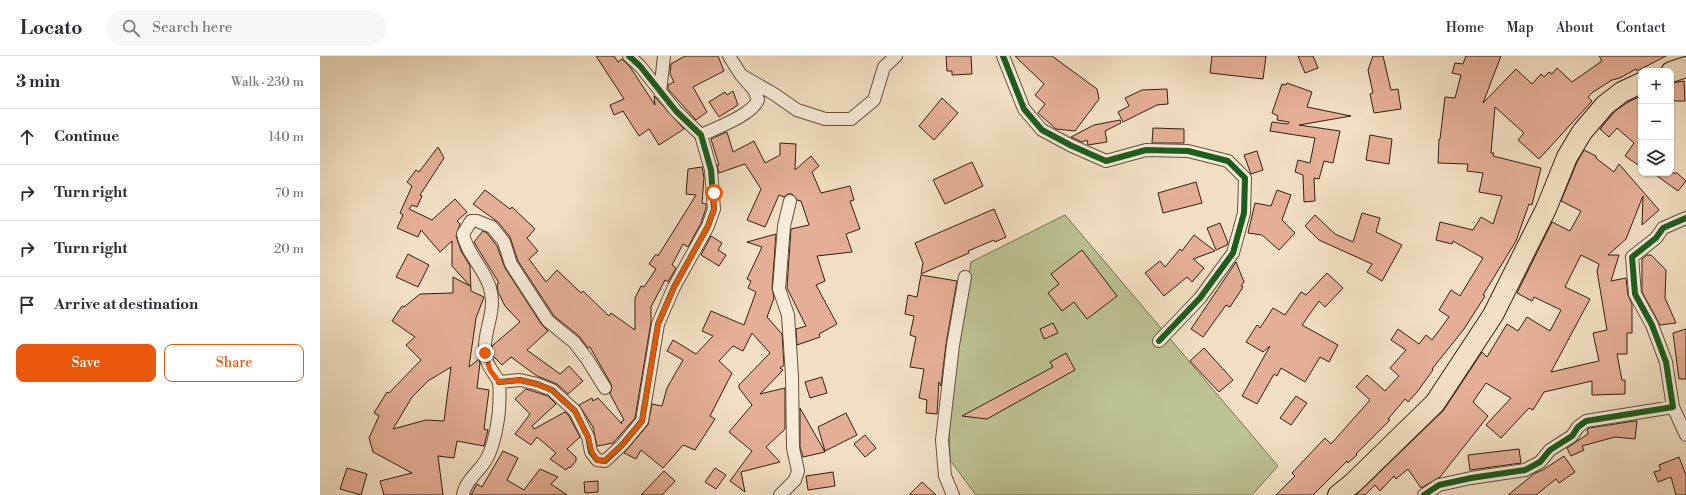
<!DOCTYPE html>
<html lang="en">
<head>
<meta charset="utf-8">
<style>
  :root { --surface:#fff; --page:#f7f7f7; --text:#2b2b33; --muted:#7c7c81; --line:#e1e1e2; --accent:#ea580c }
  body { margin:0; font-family:"Libre Bodoni",serif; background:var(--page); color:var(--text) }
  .controls { position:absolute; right:12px; top:12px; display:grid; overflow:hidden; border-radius:8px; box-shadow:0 1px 3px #0004 }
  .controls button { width:36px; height:36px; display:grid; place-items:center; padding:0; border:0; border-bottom:1px solid var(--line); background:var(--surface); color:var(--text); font:20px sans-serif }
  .stop { position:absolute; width:12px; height:12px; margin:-9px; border:3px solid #ea580c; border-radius:50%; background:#fff }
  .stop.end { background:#ea580c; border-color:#fff; box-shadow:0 1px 4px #0008 }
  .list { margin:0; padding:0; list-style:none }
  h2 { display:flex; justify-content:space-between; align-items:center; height:52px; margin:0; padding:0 16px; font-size:17px }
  h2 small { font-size:13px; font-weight:400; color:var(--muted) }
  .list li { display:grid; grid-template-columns:26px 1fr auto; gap:12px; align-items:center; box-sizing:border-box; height:56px; padding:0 16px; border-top:1px solid var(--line) }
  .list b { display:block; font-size:15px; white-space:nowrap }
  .list em { font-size:13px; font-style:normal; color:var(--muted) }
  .actions { display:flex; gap:8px; padding:12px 16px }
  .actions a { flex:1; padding:9px 0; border:1px solid var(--accent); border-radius:8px; text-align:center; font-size:14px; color:var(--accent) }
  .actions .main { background:var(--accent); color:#fff }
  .icon { flex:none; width:22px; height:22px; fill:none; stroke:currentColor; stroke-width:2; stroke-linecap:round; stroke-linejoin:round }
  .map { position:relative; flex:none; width:1366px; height:439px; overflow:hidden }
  header { display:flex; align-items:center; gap:24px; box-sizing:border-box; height:56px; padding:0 20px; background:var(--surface); border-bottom:1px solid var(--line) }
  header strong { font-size:19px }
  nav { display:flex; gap:22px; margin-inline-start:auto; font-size:14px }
  .search { width:280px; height:36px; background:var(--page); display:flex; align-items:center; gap:10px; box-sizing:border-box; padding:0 14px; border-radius:22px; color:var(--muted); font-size:15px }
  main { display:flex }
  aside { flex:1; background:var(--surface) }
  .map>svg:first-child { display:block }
</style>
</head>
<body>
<header>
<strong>Locato</strong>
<div class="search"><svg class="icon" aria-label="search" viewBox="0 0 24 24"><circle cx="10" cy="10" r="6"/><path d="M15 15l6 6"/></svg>Search here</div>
<nav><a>Home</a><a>Map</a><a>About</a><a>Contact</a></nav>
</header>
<main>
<aside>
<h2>3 min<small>Walk · 230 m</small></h2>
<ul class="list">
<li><svg class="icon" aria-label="ahead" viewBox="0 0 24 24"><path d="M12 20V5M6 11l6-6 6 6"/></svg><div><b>Continue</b></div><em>140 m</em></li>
<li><svg class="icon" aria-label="right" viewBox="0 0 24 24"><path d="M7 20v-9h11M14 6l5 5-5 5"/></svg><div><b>Turn right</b></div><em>70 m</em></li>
<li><svg class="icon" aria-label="right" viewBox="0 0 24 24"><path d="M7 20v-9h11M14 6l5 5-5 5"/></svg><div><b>Turn right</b></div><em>20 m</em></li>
<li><svg class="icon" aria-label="arrive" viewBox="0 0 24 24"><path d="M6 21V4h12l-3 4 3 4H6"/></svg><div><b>Arrive at destination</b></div></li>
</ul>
<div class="actions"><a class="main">Save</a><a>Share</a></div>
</aside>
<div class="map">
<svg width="1366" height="439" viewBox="0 0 1366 439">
  <rect width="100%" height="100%" fill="#f3e0c4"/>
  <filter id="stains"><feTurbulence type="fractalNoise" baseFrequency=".005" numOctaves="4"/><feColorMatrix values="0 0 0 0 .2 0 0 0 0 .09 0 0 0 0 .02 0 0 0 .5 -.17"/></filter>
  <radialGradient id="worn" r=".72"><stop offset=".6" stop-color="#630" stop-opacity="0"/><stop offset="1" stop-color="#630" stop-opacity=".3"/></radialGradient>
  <path fill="#bcc293" stroke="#787050" d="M745,159L958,410L932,439H656L630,404L629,348L651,206Z"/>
  <path fill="#e5af97" stroke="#351f0e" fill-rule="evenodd" d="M276,0H294L298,6L302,3L310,11L335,49L334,40L364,73L339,89L329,73L319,80L303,55L294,59L290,49L304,43Z
    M365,0H398L404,15L373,31L387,56L376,64L348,33V29L354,26L350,18L351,8Z
    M626,0H651L652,18L632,19V15H627Z
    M695,0H732L777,33L779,43L755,75L736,73L718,57L725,48L715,39L724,28Z
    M892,0H946L943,23L890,17Z
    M978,0H993L998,12L985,17Z
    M1053,0H1063L1071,34L1078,33L1081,53L1054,57L1050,38L1053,37L1048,14Z
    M1146,0H1181L1163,47L1196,13L1212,28L1221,18L1224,21L1229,16L1232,18L1237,12L1252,26L1282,5L1279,0H1346L1317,15L1316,13L1300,22L1292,24L1273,36L1268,41L1272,45L1219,103L1198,84L1204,77L1175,51L1171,97H1174L1173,100L1221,112L1212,149L1209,148L1196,185L1163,239L1165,240L1144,273L1112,313L1113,314L1097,336L1088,346L1085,343L1068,363L1070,364L1036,398L1037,399L1028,407L1027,405L993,439H956L975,420L972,417L1005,382L1011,388L1050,344L1036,331L1047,319L1065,335L1079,320L1070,312L1086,294L1071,284L1078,273L1099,288L1106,279L1112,284L1129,261L1119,254L1131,234L1140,240L1163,202L1133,185L1132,188L1116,184L1120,166L1153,174L1161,161L1173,168L1182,140L1159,136L1163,117L1147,115L1148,108L1118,107L1119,83H1120L1125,41L1135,42L1141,19L1132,17L1135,7L1143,8Z
    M1364,25L1365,45H1351V27Z
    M967,27L992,36L987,51L1031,60L979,69L1020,75L1013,107L1004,105L999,123L994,122L995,145L984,146L983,119L975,116L978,104L990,107L995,82L950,75L952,66L968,68L969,66L957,64L958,60L952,57L962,28L966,29Z
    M847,33L848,48L837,49L803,66L798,56L809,50L805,42L822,34Z
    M413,35L418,49L399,61L389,46L405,36L407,39Z
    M1321,40V111L1305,100L1314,87L1297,72L1289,81L1280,73L1295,55L1308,46Z
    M622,42L638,57L614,84L599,70Z
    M800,64L801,67L785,75L787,86L768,89L767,84L762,86L751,81L774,69Z
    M833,72L864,73V87H832Z
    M407,76L413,96L434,85L445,107L460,99V87L476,88L475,114L491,100L499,110L492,116L501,137L530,130L534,144L530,145L540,173L526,178L532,196L497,200L505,225L496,229L517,268L499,278L500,281L477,289L476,273L486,270L467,232L471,173L489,169L481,145L477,144L472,138H468L464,141L459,139L445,171L427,164L441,133L425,108L399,117L397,109H399L391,83Z
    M1050,79L1072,83L1069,108L1046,104Z
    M118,91L124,102L100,139L102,140L97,151L92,149L89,153L112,164L135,143L147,156L137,165L140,168L136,180L141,195L150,210L151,235L164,241L156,262L149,311L159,303L160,307L157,332L169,334L164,373L168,374L164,390L137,385L134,402L118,400L123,439H64L60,425L92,417L53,396L49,382L59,360L54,357L67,336L69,337L101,304L86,289L95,281L72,265L82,250L84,251L100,238L133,237V221L150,230L132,210V185L120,196L101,174L98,181L77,172L83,159L80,157L92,130L87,126L96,114L99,116ZM131,311L124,365L106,364L73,373L92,341L108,325Z
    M1264,94L1276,100V102L1294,116L1299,108L1339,154L1322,169L1323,140L1306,183L1288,199H1299L1291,225L1306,222L1308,239L1312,248V277H1307V298H1297L1302,324H1305V338L1272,339V325L1224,336L1213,354L1209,352L1181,382L1166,369L1191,342L1166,327L1153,346L1168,360L1120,421L1101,432L1088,413L1076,423L1074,420L1060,435L1055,429L1045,439H1036L1123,355L1162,296L1167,301L1187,268L1198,275L1207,261L1230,275L1241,254L1214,241L1212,245L1197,237L1232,166L1250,175L1261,155L1241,145L1257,106ZM1261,199L1279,208L1277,215L1287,274L1273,277L1279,305L1231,316L1270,243L1245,231Z
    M937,95L943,114L931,118L924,99Z
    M652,106L663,130L625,148L613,124Z
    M382,111L384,122L382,147L386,148V152L381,167L368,191L363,188L352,209L356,212L348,226L345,224L331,251V266L315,362L293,387L277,390L273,371L259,349L272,342L273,345L278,342L302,368L301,366L304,364L290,338L292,332L291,328L270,291L268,292L259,280L234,260L198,205L190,181L178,166L153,148L165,134L190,153L192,151L215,173L207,182L218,195L209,203L226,226L237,214L261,237L263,235L289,260L291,257L315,274V242L321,230L324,231L336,213L329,208L336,198L338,200L376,139L366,138L368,113Z
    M1333,117H1357L1366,125L1358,135Z
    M876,126L882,147L843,157L838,137Z
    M957,134L971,139L962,164L975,177L959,194L942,179L928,177L935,147L951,150Z
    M674,153L686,181L675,186L674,184L648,195L649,197L601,218L603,207L595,187Z
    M1042,157L1060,162L1056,176L1082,189L1062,225L1047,216L1052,208L999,184L985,170L995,159L1015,178L1033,186Z
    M900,167L908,187L907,189L896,194L887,172Z
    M163,175L167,177L177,190L185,212L222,269L228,275L207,294L240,318L249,310L263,325L248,338L237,328L217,320L191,301L182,309L173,300L172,290L200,266L185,250L178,236L177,228L179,227L154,186Z
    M456,178L452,232L454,242L447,261L462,278L464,309L460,312L463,314L440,338L465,332V373L446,391L460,406L421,416L425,436L410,425L432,395L409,376L432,349L419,332V329L450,297L432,277L423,295L413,290L399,305L412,317L390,360L395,363L375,394L363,389L343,412L321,394L316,403L304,397L328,369L332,348L342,350L347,332L363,304L347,295L353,284L376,298L393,280L382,275L391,255L424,269L436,236L428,232L431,225L427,223L442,191L427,186Z
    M874,179L895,195L873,203L884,212L872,226L867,221L844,240L825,217L840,205L845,211L860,193L862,195Z
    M391,180L402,187L398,194L406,199L399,210L381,199Z
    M762,194L797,240L767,263L754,246L742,255L728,237L739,228L731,218Z
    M88,198L109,209L98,231L76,221Z
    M1327,199H1331L1346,214L1345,242L1356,267L1340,269L1322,236V203Z
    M916,206L924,226L921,230L923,231L910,251L906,249L883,281L871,273Z
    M1007,217L1023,232L1005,251L999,245L982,269L1018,289L1009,306L1000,301L985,326L961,312L957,320L954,318L937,348L922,340L950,290L943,296L926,286L937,269L940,272L953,252L965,259L981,236L986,239Z
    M601,219L637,225L626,288L621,330L619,326L617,358L606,357L607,344L599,342L604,313L590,311L596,281L590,279L594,260L585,258L588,239L597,241Z
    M733,267L738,277L724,283L720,273Z
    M1366,273V323H1359L1353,277Z
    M884,292L913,324L899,336L870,305Z
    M746,297L755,314L667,363L642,360L733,311L730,306Z
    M502,321L507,337L490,342L485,326Z
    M206,333L228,340L236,348L212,370L214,373L245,356L249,360L260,381L247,393L256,401V405L250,412L249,411L246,414L230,403L236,397L217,381L211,389L195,378L210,358L195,343Z
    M976,340L987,347L971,369L960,362Z
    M480,352L505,396L483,401L480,391Z
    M526,357L537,379L505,395L498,371Z
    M1315,365H1317L1315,383L1295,381L1262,390L1264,394L1251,400L1247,392L1268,378L1267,374L1269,372Z
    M545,379L556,392L545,401L534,388Z
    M1199,393L1201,407L1150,414L1148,399Z
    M183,395L198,402L187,424L204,434L220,413L238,421L231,428L247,439H151L157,428L162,431Z
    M1244,400L1255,416L1239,427L1236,423L1216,439H1188L1215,417L1223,414Z
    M1359,401L1366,419V439H1356L1351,421L1338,426L1334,416L1341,414L1339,409Z
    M27,412L47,418L41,439L20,433Z
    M395,412L406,419L396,433L385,426Z
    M344,415L355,425L342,439H321Z
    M513,416L515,430L488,434L486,420Z
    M278,425V436L265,437L264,426Z
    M602,426L616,439H589Z"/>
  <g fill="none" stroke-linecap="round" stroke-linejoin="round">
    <g stroke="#644f3c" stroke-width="14">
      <path id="street" d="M683,0L704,53L722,74L752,90L786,105L826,94L868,95L908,105L925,122L924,157L913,197L880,242L839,285
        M421,19L454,38L477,54L505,63H531L554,44L564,11L576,0
        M340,36L344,0
        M381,79C396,72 432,59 438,44L434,34L421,19L409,0
        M179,326L200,324L217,328L232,334L255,355L268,381L271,396L277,404L285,405L302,389L322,365L338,268L354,231L388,170L394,153L391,114L381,79L356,55L320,10L309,0
        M1353,351L1366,379
        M143,439C145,426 157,417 164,407C172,396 176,376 178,363C179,356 181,330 178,324C172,314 167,310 165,297C163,274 177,256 170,232C164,212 147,198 143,178L151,165H157L172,171L184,186L191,208L228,265L254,286L267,303L285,332
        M460,439L475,424L478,415L473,392L472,320L468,259L459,233L464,170L470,145
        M633,439L625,420L622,384L633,289L645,221
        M1104,439L1119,429L1151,422L1205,414L1220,406L1230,394L1252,380L1258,371L1266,365L1353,351L1346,306L1332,269L1315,238L1312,201L1336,182L1343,172L1366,162"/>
    </g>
    <g stroke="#351f0e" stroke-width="22">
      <path id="primary" d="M1351,16L1366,11
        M1018,439L1033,427L1115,347L1173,259L1226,153L1247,101L1262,76L1285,49L1302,36L1321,27"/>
    </g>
    <use href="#street" stroke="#f7ebd9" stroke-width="12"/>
    <use href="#primary" stroke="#f3e0c4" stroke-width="20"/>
    <g stroke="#f7ebd9" stroke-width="8">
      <path id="cycleway" d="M683,0L704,53L722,74L752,90L786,105L826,94L868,95L908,105L925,122L924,157L913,197L880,242L839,285
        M179,326L200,324L217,328L232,334L255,355L268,381L271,396L277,404L285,405L302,389L322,365L338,268L354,231L388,170L394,153L391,114L381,79L356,55L320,10L309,0
        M1104,439L1119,429L1151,422L1205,414L1220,406L1230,394L1252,380L1258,371L1266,365L1353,351L1346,306L1332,269L1315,238L1312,201L1336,182L1343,172L1366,162"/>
    </g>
    <use href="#cycleway" stroke="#1b5e20" stroke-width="6"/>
  </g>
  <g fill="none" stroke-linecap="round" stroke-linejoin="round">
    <path stroke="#ea580c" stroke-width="5" d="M165,297L170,314L179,326L200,324L217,328L232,334L255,355L268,381L272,396L277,404L284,405L302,389L322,365L338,268L354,231L388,170L394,153V137"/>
  </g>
  <rect width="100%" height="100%" filter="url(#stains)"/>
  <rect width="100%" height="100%" fill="url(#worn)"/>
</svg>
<div class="controls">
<button>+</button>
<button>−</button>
<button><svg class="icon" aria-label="layers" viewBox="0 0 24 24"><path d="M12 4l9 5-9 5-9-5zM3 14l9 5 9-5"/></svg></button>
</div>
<div class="stop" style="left:394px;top:137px"></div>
<div class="stop end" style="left:165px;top:297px"></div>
</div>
</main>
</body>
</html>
